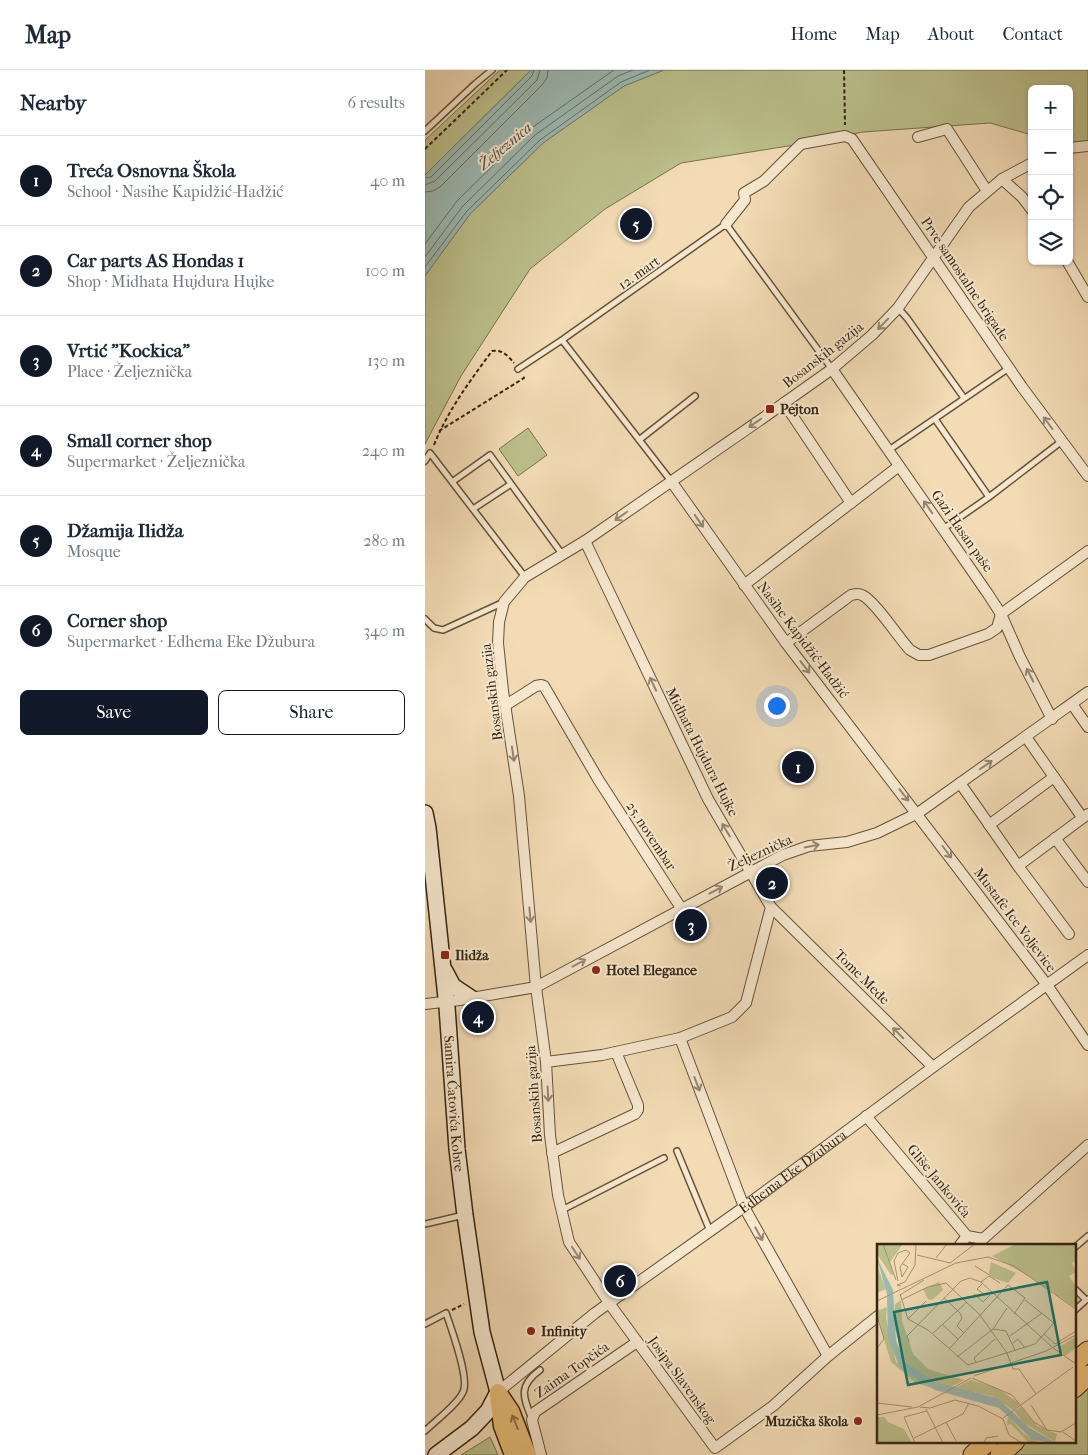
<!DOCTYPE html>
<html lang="en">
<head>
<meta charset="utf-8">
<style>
  :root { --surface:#fff; --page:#f2f2f3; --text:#1f2937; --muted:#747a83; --line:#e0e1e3; --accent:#111827 }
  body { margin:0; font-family:"IM FELL French Canon",serif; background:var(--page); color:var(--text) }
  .controls { position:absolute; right:15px; top:15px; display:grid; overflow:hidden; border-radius:8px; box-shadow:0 1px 4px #0004 }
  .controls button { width:45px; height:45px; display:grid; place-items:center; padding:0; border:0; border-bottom:1px solid var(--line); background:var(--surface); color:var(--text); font:25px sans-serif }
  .you { position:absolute; left:351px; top:635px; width:18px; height:18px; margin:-12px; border:4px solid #fff; border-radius:50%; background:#1a73e8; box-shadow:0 0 0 8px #1a73e833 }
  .badge { display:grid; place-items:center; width:32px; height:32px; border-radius:50%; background:var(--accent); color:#fff; font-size:16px; font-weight:700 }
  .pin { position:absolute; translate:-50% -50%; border:2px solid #fff; box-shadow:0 1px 5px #0006 }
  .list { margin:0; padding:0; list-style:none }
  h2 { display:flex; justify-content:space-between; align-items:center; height:65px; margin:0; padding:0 20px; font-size:21px }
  h2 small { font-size:16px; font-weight:400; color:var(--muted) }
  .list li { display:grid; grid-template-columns:32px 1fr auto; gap:15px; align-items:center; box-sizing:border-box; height:90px; padding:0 20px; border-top:1px solid var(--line) }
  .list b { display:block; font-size:19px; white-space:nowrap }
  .list p { margin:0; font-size:16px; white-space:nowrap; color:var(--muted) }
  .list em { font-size:16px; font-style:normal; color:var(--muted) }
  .actions { display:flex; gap:10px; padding:15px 20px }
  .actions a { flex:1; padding:11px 0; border:1px solid var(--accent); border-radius:8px; text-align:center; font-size:18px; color:var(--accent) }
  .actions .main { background:var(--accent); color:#fff }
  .icon { flex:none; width:28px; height:28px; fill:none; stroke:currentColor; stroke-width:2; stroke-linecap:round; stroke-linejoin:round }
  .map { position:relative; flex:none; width:663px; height:1385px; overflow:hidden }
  header { display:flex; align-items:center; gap:30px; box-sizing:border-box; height:70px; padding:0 25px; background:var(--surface); border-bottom:1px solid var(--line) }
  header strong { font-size:24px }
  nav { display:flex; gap:28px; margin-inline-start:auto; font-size:18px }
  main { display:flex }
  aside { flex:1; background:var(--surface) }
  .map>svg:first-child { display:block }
</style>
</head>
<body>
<header>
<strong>Map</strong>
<nav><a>Home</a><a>Map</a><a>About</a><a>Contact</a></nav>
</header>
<main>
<aside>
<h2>Nearby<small>6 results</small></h2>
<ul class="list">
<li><span class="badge">1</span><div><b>Treća Osnovna Škola</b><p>School · Nasihe Kapidžić-Hadžić</p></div><em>40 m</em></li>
<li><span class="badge">2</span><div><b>Car parts AS Hondas 1</b><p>Shop · Midhata Hujdura Hujke</p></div><em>100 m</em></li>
<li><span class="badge">3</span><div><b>Vrtić &quot;Kockica&quot;</b><p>Place · Željeznička</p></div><em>130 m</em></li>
<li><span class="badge">4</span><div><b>Small corner shop</b><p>Supermarket · Željeznička</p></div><em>240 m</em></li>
<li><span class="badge">5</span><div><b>Džamija Ilidža</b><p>Mosque</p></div><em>280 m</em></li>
<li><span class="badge">6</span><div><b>Corner shop</b><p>Supermarket · Edhema Eke Džubura</p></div><em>340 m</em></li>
</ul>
<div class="actions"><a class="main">Save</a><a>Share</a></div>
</aside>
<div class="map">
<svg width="663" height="1385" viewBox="0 0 663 1385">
  <rect width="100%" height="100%" fill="#f2dbb5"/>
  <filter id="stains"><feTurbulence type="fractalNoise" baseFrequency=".004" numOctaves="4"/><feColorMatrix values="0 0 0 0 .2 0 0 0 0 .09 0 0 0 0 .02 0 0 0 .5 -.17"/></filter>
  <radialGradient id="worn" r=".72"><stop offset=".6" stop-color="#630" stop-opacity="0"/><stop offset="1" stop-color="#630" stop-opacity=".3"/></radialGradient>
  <path fill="#bcc08c" stroke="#78724e" d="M75,0H106L0,105V70Z
    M239,0H663V76H644V19H607V65L565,53L438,62L376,74L256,93L180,139L105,199L36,306L0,374V206L45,144L118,73L199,16Z
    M103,358L122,385L93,406L74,379Z
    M663,1315V1385H586L601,1371H649V1328Z
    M65,1367L73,1385H36Z"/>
  <path fill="#9cbab4" stroke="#737e73" d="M106,0H239L199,16L118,73L45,144L0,206V105Z"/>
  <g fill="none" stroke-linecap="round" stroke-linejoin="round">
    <path stroke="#686f62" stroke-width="1" d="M0,108L6,107L107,6L109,0
      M0,115L10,111L112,10L115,0
      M0,122L8,121L15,117L117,15L122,8L123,0
      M0,174L32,131L105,59L189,0
      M0,187L37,137L110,65L193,6L208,0
      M0,197L42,141L115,70L196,12L225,0"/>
    <g stroke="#64523a" stroke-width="8">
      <path id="lane" d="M0,61L50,14L67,0
        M473,238L482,248L539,328
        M137,270L246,411
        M93,299L137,270L301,154L407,299
        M510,349L564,427
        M214,370L270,326
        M464,380L584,298
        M0,391L5,383L100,507
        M27,412L65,385L137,484
        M48,439L86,414
        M518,459L564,427L637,371
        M0,549L9,558L18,560L79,532
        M252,1081L285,1161
        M137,1140L239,1088
        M0,1154L39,1145
        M649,1178L663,1166
        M649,1218L661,1230L663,1229
        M649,1241L661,1230
        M0,1254L21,1243C26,1258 45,1309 38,1322C33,1334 10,1351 0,1361
        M107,1349C98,1327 93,1316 115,1300"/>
    </g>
    <g stroke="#64523a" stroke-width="12">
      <g id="street">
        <path d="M493,67L522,59L562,121"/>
        <path d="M644,78L663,76"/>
        <path d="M577,109L597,127L607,140"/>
        <path d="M301,154L320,130L319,123L339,111L376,74L420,66L427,69L597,317L663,406"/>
        <path d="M642,191L663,227"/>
        <path d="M407,299L563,524L576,544L595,587L627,649"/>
        <path d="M359,333L426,433"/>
        <path d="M246,411L361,573L622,915L663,975"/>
        <path d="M160,471L283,729L346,837L508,997"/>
        <path d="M319,515L474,396"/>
        <path d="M361,573L426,525C430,524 433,523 437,525C450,531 473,567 485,580L494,585H504L563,564L572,558L576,544L663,481"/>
        <path d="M647,634L663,657"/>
        <path d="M81,635L111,616L116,615L119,616L173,709L256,838"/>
        <path d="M601,667L657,747"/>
        <path d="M535,713L593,796"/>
        <path d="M564,755L629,707"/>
        <path d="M630,768L663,812"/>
        <path d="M644,864L593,796L663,744"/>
        <path d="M0,934L35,930L111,917L358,785L384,776L422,772L452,763L493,743L663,622"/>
        <path d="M255,968L319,1137L403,1286"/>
        <path d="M121,992L177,985L255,968L307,947L321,933L346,837"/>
        <path d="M441,1046L542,1166L558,1169L663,1075"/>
        <path d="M127,1083L210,1044L213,1040V1035L191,982"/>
        <path d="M535,1175L542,1166"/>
        <path d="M453,1246L403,1286L348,1336L290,1378L184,1233L144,1172L133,1125L125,1065L121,992L111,917L94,726L78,621L73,573L74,552L79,532L100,507L160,471L338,348L407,299L447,265L473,238L544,137L577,109L607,93"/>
        <path id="s1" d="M73,1322L170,1243L319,1137L508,997L663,885"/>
        <path d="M116,1385L107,1350L110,1342L212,1272"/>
      </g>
    </g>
    <g stroke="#352411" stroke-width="18">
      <g id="secondary">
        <path id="s2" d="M0,743L3,758L22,937L32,1079L40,1145L57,1262L73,1322"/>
        <path d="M20,901L28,916L46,928"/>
        <path d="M11,1385L47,1358L63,1341L73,1322"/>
      </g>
    </g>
    <g stroke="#352411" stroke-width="19">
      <path id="primary" d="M73,1322L86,1341L103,1385
        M73,1325L77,1356L88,1385"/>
    </g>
    <g stroke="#352411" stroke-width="21">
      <path id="highway" d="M649,1293L663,1281
        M649,1318L663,1305
        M548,1385L563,1371
        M575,1385L590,1371"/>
    </g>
    <path stroke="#352411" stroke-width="2" stroke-dasharray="4 2.5" stroke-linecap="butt" d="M419,0L420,55
      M0,79L82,0
      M14,361L99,308L97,305
      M9,375C23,340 45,311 67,281C77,279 83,286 89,293
      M27,1240L39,1234"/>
    <use href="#lane" stroke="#f7e8cf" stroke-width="5"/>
    <use href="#street" stroke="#f7e8cf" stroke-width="10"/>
    <use href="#secondary" stroke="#f7e8cf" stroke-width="15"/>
    <use href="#primary" stroke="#e9be7a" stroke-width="16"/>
    <use href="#highway" stroke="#e9be7a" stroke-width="19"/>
  </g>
  <defs><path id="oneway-shaft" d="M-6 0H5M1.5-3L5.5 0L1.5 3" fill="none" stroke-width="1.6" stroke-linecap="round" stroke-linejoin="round" transform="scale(1.25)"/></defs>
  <g stroke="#968670">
    <use href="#oneway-shaft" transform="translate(458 254) rotate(134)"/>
    <use href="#oneway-shaft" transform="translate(330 353) rotate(145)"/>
    <use href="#oneway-shaft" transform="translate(623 353) rotate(-127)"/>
    <use href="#oneway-shaft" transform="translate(503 437) rotate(-125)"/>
    <use href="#oneway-shaft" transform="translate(196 446) rotate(145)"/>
    <use href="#oneway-shaft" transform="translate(274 451) rotate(55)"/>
    <use href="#oneway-shaft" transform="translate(380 597) rotate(52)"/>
    <use href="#oneway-shaft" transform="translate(605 605) rotate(-117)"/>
    <use href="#oneway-shaft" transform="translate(228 614) rotate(-115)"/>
    <use href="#oneway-shaft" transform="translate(88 684) rotate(82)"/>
    <use href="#oneway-shaft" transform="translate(561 695) rotate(-35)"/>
    <use href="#oneway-shaft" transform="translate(479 725) rotate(52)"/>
    <use href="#oneway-shaft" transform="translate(301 760) rotate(-121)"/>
    <use href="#oneway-shaft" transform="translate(387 776) rotate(-11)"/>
    <use href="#oneway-shaft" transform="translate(522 782) rotate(53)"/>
    <use href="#oneway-shaft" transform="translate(291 820) rotate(-28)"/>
    <use href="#oneway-shaft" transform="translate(105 845) rotate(85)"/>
    <use href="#oneway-shaft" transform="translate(154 893) rotate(-28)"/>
    <use href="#oneway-shaft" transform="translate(473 963) rotate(-135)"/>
    <use href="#oneway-shaft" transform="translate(272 1014) rotate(69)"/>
    <use href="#oneway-shaft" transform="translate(123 1024) rotate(87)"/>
    <use href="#oneway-shaft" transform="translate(334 1164) rotate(61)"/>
    <use href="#oneway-shaft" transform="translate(151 1183) rotate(57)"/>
  </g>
  <use stroke="#8f7146" href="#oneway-shaft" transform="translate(90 1352) rotate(-112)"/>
  <g fill="#8f2418" stroke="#f7e8cf" stroke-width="2">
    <rect x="340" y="334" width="10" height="10" rx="2.5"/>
    <rect x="15" y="880" width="10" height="10" rx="2.5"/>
    <circle cx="171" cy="900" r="5"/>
    <circle cx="106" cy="1261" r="5"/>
    <circle cx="433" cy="1351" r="5"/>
  </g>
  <g text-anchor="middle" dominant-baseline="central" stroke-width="4" stroke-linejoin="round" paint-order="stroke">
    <g font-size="14" fill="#352411" stroke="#f7e8cf">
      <text transform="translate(214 203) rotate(-35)">12. mart</text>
      <text transform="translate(540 209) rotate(56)">Prve samostalne brigade</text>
      <text transform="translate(398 285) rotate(-38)">Bosanskih gazija</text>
      <text transform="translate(537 461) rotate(55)">Gazi Hasan paše</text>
      <text transform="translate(378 570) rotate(53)">Nasihe Kapidžić-Hadžić</text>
      <text transform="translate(67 622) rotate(-97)">Bosanskih gazija</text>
      <text transform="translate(277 682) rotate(63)">Midhata Hujdura Hujke</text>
      <text transform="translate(226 766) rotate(57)">25. novembar</text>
      <text transform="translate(335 783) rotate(-25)">Željeznička</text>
      <text transform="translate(590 850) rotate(53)">Mustafe Ice Voljevice</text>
      <text transform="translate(437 907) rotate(45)">Tome Međe</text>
      <text transform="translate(109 1024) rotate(-94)">Bosanskih gazija</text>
      <text stroke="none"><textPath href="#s2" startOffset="292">Samira Ćatovića Kobre</textPath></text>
      <text stroke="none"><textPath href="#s1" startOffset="368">Edhema Eke Džubura</textPath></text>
      <text transform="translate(514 1111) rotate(50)">Gliše Jankovića</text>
      <text transform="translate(147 1300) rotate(-35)">Zaima Topčića</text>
      <text transform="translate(257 1310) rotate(54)">Josipa Slavenskog</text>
    </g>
    <g font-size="14" font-weight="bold" fill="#352411" stroke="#f7e8cf" text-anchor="start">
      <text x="355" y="339">Pejton</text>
      <text x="30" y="885">Ilidža</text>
      <text x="181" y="900">Hotel Elegance</text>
      <text x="116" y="1261">Infinity</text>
      <text x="423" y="1351" text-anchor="end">Muzička škola</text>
    </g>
    <g font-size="15" font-style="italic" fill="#545142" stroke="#f7e8cf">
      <text transform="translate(80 76) rotate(-40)">Željeznica</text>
    </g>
  </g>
  <g transform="translate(452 1174)">
    <rect width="199" height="199" fill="#f2dbb5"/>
    <path d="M0,0H26L13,18L17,30L14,31L0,10ZM139,0H199V17L195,19L199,28L192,32L199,42V64L155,34L115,12ZM114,18L139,29L131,39L116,34L112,29ZM62,38L66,46L55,56L51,55L46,45ZM24,56L25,77L36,110L51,125L87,136L72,144L46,133L29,119L17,82L18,60ZM10,63L9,74L19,118L68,148L39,139L14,118L0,72V67ZM198,93L199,104L188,112L181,104ZM94,136L120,144L143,160L136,166L115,152L78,144ZM144,163L160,182L180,190L178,198L146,178L137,167ZM131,172L147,190L163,199H152L134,180L130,181Z" fill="#bcc08c"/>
    <path d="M0,22L9,45L0,49Z" fill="#bcc08c"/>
    <path d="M0,173H7L11,178L27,185L35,199H0Z" fill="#bcc08c"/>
    <path d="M0,14L16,46L19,97L29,119L58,138L120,154L153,184L179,199L156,196L122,164L58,146L23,124L11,94L10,50Z" fill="#9cbab4"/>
    <path fill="none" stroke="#a69273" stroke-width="1" d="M6,0L19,36M40,11L73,19L98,0M59,14L70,0M98,22L114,32M21,37L17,17L21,9L29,6L33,9L23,23L25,33L31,23L26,20M104,38L112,32L123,39M105,40L100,45L107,50M24,42L20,41L28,38L38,21L39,0M23,50L31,75L51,86L91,121L158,100L177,79L148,56M97,50L106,58L113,51M23,51L47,36M67,54L83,69L85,74L80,82L87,89M24,56L51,43L69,39L103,71L130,109L136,125H142L159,150M0,57L79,19L111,13L137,22L199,65M0,72L7,95L0,104M31,75L49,57M65,80L81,95M116,85L129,87L138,106M56,89L90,58M167,90L178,100L199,87M133,92L165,69M32,98L30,92L84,37L93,34L104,38L175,103M136,99L141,95L148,104M176,104L199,120M72,105L131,41L148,54L137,70M80,113L116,85L130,64M99,118L97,114L118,95M97,132L169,107L199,91M95,134L135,151L157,178L170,186M0,159L35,163M154,161L170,186L184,188L199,179M43,163L53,164L78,156L101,162L126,175L132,191L145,199M49,165L66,199M0,171L41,163L94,134M126,174L196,123M69,178L79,197M186,188L199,197M37,194L86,170L92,159M38,199L27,173L50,167M107,199L109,194L121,192"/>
    <path fill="#0f766e" fill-opacity="0.15" stroke="#0f766e" stroke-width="2.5" d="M170,38L184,111L31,141L17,68Z"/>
    <rect width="199" height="199" fill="none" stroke="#352411" stroke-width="2.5"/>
  </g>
  <rect width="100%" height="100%" filter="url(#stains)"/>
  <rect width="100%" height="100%" fill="url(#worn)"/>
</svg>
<div class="controls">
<button>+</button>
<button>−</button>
<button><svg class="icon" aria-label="locate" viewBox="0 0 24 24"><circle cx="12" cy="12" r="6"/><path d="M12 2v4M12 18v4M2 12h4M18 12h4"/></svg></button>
<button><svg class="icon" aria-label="layers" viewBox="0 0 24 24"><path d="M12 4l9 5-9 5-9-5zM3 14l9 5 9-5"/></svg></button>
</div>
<div class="you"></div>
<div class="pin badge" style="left:373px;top:697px">1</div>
<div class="pin badge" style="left:347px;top:813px">2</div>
<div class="pin badge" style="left:266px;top:855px">3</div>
<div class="pin badge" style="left:53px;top:947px">4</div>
<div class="pin badge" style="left:211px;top:154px">5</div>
<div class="pin badge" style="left:195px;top:1211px">6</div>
</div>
</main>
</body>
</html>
